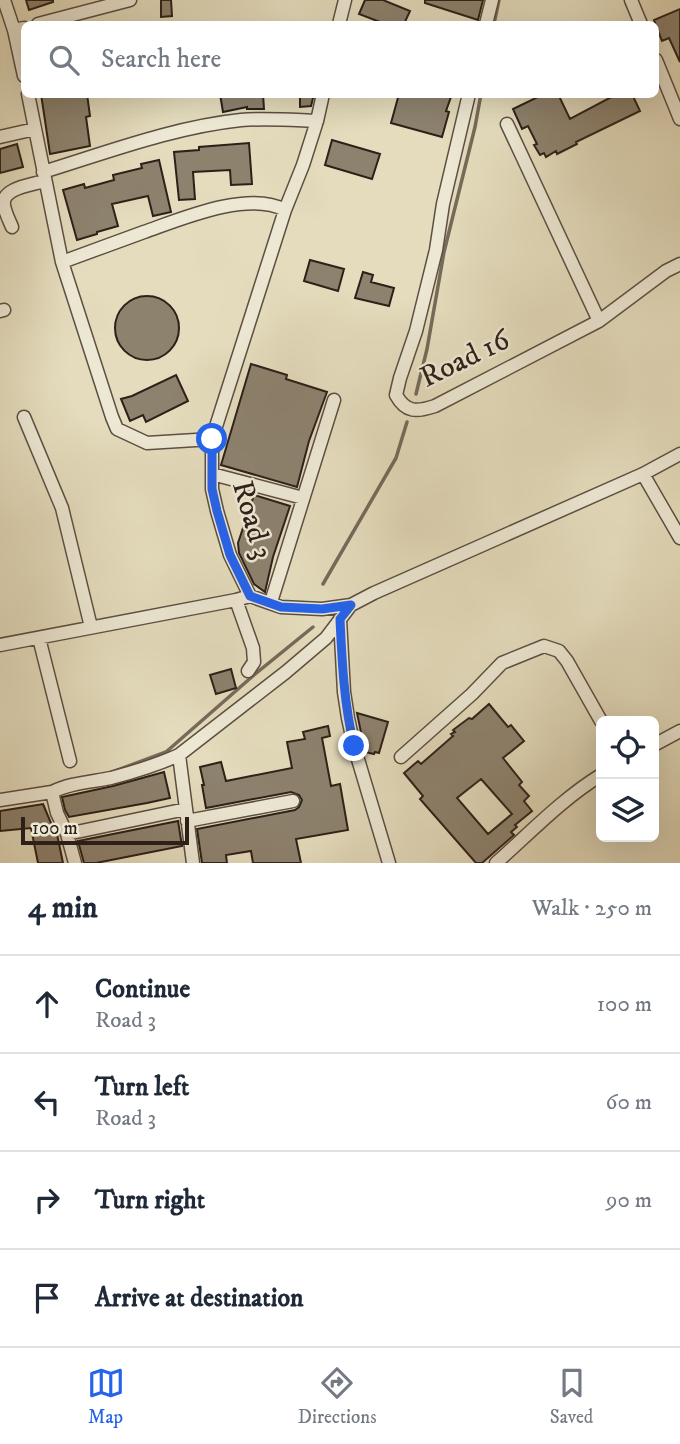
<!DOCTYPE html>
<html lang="en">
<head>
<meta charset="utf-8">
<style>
  :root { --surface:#fff; --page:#f2f2f3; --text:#1f2937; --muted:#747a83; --line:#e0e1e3; --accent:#2563eb }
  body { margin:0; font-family:"IM FELL DW Pica",serif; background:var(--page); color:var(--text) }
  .controls { position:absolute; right:21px; bottom:21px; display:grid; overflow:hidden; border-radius:10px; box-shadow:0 7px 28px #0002 }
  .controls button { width:63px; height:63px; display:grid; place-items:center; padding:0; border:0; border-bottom:2px solid var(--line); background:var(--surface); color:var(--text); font:35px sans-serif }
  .scale { position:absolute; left:21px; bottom:18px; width:168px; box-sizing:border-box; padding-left:7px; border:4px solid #2e2019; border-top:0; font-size:19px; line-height:24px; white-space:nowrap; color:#2e2019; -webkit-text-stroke:5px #ede8d4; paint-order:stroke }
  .stop { position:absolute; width:21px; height:21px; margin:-16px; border:5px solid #2563eb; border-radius:50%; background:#fff }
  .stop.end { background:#2563eb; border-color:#fff; box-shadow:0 2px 7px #0008 }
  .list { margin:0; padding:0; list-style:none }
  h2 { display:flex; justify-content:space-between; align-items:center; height:91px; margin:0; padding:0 28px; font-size:30px }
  h2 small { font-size:23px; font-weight:400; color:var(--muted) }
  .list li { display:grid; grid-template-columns:46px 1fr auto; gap:21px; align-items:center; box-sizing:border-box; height:98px; padding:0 28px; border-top:2px solid var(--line) }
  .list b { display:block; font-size:26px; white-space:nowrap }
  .list p { margin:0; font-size:23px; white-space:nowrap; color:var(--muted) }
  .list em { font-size:23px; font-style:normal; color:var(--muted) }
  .icon { flex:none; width:38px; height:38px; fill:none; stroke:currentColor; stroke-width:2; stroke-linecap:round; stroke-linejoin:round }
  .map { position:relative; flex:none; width:680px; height:863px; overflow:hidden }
  .search { position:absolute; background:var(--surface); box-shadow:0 7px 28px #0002; left:21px; right:21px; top:21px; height:77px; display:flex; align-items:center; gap:18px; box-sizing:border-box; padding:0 24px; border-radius:10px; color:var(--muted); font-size:26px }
  .sheet { height:483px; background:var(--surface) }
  nav { display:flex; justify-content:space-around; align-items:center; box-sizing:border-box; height:98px; border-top:2px solid var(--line); background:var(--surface); font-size:19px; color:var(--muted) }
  nav a { display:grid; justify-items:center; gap:4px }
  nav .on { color:var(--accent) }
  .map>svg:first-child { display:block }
</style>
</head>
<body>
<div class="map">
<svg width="680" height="863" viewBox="0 0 680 863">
  <rect width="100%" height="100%" fill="#e4dcbd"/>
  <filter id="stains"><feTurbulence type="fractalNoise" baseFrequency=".00286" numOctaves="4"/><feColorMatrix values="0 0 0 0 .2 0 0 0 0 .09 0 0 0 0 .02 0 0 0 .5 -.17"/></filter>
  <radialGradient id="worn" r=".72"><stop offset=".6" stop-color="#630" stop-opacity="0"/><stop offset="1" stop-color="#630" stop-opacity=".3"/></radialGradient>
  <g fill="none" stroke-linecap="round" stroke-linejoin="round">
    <path stroke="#766a5a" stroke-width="3.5" d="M494,24L499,0
      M416,394L427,349L444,252L475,127L481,94
      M323,584L396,458L407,422
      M115,771L166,752L254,675L313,627"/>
  </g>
  <path fill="#8d826e" stroke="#2e2019" stroke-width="2" fill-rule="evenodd" d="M26,0H53V2L29,10Z
    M161,0H171L172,16L161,17Z
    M365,0H383L410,11L404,24H385L359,14Z
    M425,0H483L478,20L425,3Z
    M680,9V62L669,38L662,41L654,20Z
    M41,94H87L90,116L86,117L90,146L50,154Z
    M220,94H263L264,109H247V107L223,112Z
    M300,94H314L311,106L300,107Z
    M399,94H452L446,111L449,112L442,137L391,123Z
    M537,94H558L570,119L617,94H632L640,111L576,142L577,144L557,154L556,151L546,157L544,153L540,155L534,145L537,144L528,126L522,129L513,109L538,97Z
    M332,140L380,154L372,179L325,165Z
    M249,143L252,184L231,185L230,170L193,172L195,199L179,200L174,152L199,150V147Z
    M17,144L23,167L0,173V149Z
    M159,160L171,212L153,216L148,196L112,204L118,226L97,232V234L77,240L63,190L84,184L85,188L114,180L113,175L142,168L141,164Z
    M310,260L344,269L338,291L304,281Z
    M363,272L373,275L371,282L394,288L389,306L355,298Z
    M115 328a32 32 0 1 1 64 0a32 32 0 1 1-64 0Z
    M251,364L287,375L286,379L327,392L309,441L297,487L221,465Z
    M176,375L188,401L146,422L143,415L130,421L121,399L132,396Z
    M254,495L290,506L273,557L265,592L254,584L239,553L238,543Z
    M231,669L236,688L216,694L210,675Z
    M489,704L508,727L511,725L524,741L503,758L522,782L519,785L529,796L524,801L532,811L515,825L517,827L511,832L514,835L482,863H476L420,799L423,796L404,773L418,761L421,764L453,736L451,734L455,732L453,730L469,718L472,719ZM481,779L512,814L488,834L457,798Z
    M357,713L388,722L379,753L375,752L374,754L365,752Z
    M328,726L330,736L322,738L331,786L340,784L348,830L296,839L301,863H253L251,851L226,855L227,863H202L197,829L295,810L299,807L302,800L299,795L291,792L206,808L202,785H204L200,767L221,762L226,781L292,768L287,742L305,739L303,732Z
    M164,772L170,798L147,803L69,817L65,810L62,797L113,786Z
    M43,804L53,828L54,827L57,834L63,863H38L31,828L0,831V811Z
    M178,821L182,846L96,863H84L78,841Z"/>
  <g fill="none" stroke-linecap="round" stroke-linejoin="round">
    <g stroke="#5c4f42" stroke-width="15">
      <path id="minor" d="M4,0L14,30
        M631,0L641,24
        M38,24L130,0
        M339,24L345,0
        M486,24L492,0
        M24,28L14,30L24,76
        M656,60L680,119
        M28,94L62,262L112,417L117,429L147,443L212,439
        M323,94L317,121L303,165L285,210L212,439V489L217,511L230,555L250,596L281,607L322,609L351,605L374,593L643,474L680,454
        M469,94L443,204L436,250L416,331L400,378L396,395C406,413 417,412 435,406L599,321L666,271L680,264
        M507,124L599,321
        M0,137L35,129
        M43,172C108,152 174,127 241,120C266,118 292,120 317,121
        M12,227C9,220 5,212 4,205C1,188 32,185 44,181
        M62,262C89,252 117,242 144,232C181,219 248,190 285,210
        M0,311L4,310
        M24,417L62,508L91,627
        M212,474L303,498
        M643,474L680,538
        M236,600L253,648L254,662L248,671
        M271,602L334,400
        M340,619L344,692L348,718L354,746L389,863
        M39,638L70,761
        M0,645L236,600L250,596
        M654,745L680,731
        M179,755L193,863
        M401,757L472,694L502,663L544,646L559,651L567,661L601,721
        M0,800L52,792
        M187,821L293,801
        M67,834L186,809
        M75,863L67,834L57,813L52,792C70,783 91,782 111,778C134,772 157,765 179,755L286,672L326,638L351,605
        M496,863C530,833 562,799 601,775"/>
    </g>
    <use href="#minor" stroke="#ede8d4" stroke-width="12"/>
  </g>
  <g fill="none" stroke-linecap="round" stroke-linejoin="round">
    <path stroke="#2563eb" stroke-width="9" d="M212,439V489L217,511L230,555L250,596L281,607L322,609L351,605L340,619C342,662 344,704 354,746"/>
  </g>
  <g text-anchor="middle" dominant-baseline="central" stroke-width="5" stroke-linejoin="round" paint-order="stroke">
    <g font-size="30" fill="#2e2019" stroke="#ede8d4">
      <text transform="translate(465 359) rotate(-26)">Road 16</text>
      <text transform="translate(252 520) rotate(74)">Road 3</text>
    </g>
  </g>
  <rect width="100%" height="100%" filter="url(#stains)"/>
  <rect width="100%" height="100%" fill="url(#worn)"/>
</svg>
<div class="controls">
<button><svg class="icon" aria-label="locate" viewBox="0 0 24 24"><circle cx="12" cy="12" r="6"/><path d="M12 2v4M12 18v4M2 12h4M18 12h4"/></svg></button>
<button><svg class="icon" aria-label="layers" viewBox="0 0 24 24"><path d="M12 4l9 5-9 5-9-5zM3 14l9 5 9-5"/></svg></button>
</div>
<div class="scale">100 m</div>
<div class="stop" style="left:212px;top:439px"></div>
<div class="stop end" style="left:354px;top:746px"></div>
<div class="search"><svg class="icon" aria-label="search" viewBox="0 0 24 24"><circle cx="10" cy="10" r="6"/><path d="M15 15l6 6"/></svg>Search here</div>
</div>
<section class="sheet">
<h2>4 min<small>Walk · 250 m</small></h2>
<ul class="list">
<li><svg class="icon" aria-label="ahead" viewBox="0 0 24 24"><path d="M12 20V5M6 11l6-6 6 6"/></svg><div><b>Continue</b><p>Road 3</p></div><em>100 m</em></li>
<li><svg class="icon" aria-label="left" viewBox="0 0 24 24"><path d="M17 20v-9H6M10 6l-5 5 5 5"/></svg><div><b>Turn left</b><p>Road 3</p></div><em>60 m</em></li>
<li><svg class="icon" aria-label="right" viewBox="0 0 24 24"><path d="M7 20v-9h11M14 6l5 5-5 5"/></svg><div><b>Turn right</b></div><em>90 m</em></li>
<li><svg class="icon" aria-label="arrive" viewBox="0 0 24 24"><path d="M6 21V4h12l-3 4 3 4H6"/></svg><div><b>Arrive at destination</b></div></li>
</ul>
</section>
<nav>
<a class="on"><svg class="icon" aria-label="map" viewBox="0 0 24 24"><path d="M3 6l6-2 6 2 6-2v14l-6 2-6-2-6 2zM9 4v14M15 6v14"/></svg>Map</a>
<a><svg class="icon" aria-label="directions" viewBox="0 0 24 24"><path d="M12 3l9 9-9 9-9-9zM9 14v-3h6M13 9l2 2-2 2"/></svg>Directions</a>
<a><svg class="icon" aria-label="saved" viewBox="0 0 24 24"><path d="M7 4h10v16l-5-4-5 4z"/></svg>Saved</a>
</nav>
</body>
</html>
